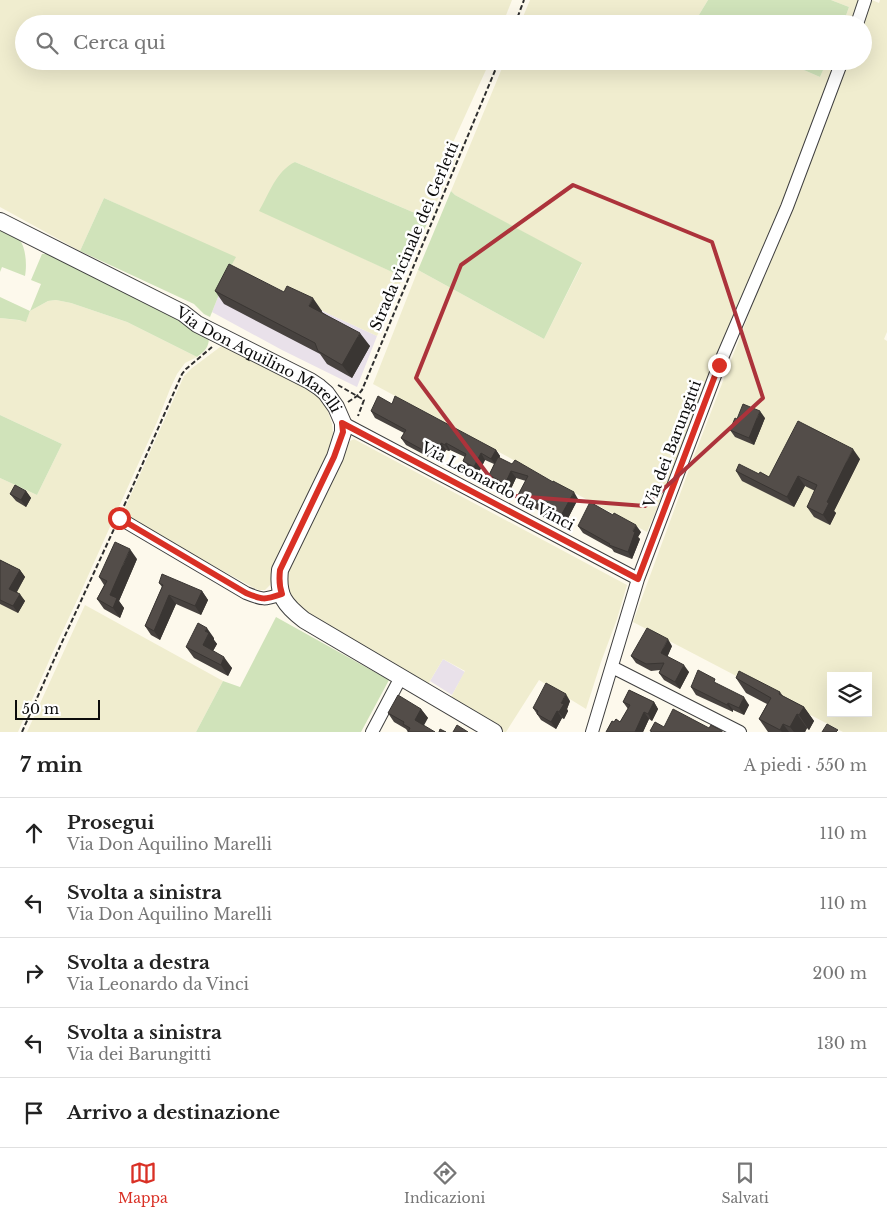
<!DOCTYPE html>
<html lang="it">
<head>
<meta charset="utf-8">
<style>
  :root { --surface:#fff; --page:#f6f6f6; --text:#222; --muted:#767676; --line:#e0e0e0; --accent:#d93025 }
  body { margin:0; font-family:"Libre Baskerville",serif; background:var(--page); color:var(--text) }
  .controls { position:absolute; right:15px; bottom:15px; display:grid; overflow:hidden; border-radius:0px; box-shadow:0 5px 20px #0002 }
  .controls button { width:45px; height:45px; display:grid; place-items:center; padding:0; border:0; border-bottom:1px solid var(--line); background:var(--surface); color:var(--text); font:25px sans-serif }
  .scale { position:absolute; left:15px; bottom:12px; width:85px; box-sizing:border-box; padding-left:5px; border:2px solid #0c0c0c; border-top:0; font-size:14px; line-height:18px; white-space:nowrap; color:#0c0c0c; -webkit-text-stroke:4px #fff; paint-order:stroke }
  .stop { position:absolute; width:15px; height:15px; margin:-11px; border:4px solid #d93025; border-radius:50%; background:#fff }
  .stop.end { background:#d93025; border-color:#fff; box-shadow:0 1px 5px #0008 }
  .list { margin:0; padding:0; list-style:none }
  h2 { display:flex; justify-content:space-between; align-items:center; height:65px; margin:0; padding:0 20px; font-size:21px }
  h2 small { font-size:16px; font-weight:400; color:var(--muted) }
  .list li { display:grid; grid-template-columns:32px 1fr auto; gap:15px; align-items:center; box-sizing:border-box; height:70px; padding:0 20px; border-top:1px solid var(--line) }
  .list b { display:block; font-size:19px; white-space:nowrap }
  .list p { margin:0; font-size:16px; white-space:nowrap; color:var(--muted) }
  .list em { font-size:16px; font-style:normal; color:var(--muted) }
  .icon { flex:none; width:28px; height:28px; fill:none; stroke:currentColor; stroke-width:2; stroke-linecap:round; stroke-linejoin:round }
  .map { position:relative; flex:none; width:887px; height:732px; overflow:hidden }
  .search { position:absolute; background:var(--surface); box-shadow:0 5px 20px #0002; left:15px; right:15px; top:15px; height:55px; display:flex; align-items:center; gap:12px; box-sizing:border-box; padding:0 18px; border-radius:28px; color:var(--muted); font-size:19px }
  .sheet { height:415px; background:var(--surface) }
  nav { display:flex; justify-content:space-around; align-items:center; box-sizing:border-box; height:70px; border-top:1px solid var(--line); background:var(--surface); font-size:14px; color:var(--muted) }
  nav a { display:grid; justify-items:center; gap:2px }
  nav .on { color:var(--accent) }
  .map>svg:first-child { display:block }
</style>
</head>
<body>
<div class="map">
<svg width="887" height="732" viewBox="0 0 887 732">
  <rect width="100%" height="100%" fill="#fdf9ec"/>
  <path fill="#e9e1ea" d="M236,268L329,314L377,336L357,387L282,350L212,312L228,272Z
    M443,659L465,672L452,695L430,681Z"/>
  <path fill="#f0edcf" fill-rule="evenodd" d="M0,0H512L503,23L504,24H24V61H490L450,149L458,154L429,219L295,162L260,210L403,277L377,336L329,314L237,268L228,272L235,258L104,198L80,251L0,207Z
    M530,0H708L694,23L695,24H520Z
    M831,0H862L853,24H843L849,7Z
    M867,0H872L879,3L880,0H887V332L884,339L887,341V732H843L633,622L694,456L829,107L843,61H863V24ZM831,676H868V713H831Z
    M505,61H783L820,77L827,61H839L761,263L647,532L373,384L418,270L544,339L582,264L455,195L451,191Z
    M56,300L71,303L127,322L197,357L185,363L177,374L170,389L157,422L79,596L52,654L18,732H0V478L37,495L62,444L0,415V318L26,321L30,311L48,301Z
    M220,347H225L305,386L316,394L326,405L332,424L333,434L331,448L275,569L270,585L265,590H259L254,588L127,518L125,513V508L184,376L192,368Z
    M354,439L627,585L617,619L601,662L586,709L539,680L506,732H504L450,699L465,671L443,659L427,686L306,615L288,595L285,581L287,566L331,476L350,441Z
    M85,605L223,681L196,732H27Z"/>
  <path fill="#d0e3ba" d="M708,0H831L849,7L843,24L694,23Z
    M783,61H827L820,77Z
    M295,162L429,219L403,277L259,211C269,194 276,171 295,162Z
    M451,191L455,195L582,263L544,339L418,270Z
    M104,198L236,257L228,272L210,317L204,314L194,304L80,251Z
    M0,226C6,230 16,235 20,240C26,249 27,265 25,276L2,267L0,272Z
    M42,254H47L171,315L209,337C209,347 205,351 197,357L127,322L71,303L56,300L48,301L30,311L26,322L19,320L0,318V297L30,311L41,284L31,280Z
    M0,415L62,444L37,495L0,478Z
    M276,617L389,680L361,732H196L223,681L240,687Z"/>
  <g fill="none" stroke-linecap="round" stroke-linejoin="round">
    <g stroke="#3f3f3f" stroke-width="14">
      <path id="minor" d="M857,24L865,0
        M343,423L638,579
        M119,518L246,593C263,600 264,600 282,594
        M612,667L740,732
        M372,732L401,677
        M592,732L638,579L719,365L787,207L842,61"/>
    </g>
    <g stroke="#3f3f3f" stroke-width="18">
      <g id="tertiary">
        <path id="s1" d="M0,221L183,313L197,324L310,381L319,387L326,393L336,407L343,423V432L335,457L280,570C277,596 285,605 304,620L494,732"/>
      </g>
    </g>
    <path stroke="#2e2e2e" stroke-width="2" stroke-dasharray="5 2.5" stroke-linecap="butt" d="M515,24L524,0
      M338,385L364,400L358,416
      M348,402L357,396L362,390L499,61
      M124,506L182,374L186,369L212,347
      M22,732L57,653L114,529"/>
    <use href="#minor" stroke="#fff" stroke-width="12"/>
    <use href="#tertiary" stroke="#fff" stroke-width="16"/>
  </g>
  <path fill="#47423f" d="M215,291L284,292L322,311V312L370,346L352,378L327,364L320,354L224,304Z
    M392,404L496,450L500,456L499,458L578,499L563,528L543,517L538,510L523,502L518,495L526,481L516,478L510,491L493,482L489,475L494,464L485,460L478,474L467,468L463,461L465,457L450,450L449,451L446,450L440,460L436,458L434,460L406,445L401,438L404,433L375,418L371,411Z
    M765,418L754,445L735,437L730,430L737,419Z
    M860,459L834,511L836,513L830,525L814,517L807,507L815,491L805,486L794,507L742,481L736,471L759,474L769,477Z
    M26,491L31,498L26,507L16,501L10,494Z
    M578,526L641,532L638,537L640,539L632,559L614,552L612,549L583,533Z
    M137,559L119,601L124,608L120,618L104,609L97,599L104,585L99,577Z
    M0,560L20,570L25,577L17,592L25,601L18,613L0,604Z
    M159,583L202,591L208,600L201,615L176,604L160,640L151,635L145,626L162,587Z
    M214,638V640L217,644L213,651L232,668L228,676L194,658L186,647Z
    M672,646L667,657L689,672L680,689L664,680L659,673L660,670L651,671L636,663L631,656Z
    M736,678L780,692L783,696L804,707L814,721L809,730L807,728L805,732H768L759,719L767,704L746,693Z
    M719,685L749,705L744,715L733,710V712L696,695L691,687Z
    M629,690L654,702L658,709L652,721L649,719L643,732H606L612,721L614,722L616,719L620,722L628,709L623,702Z
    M570,701L567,709L568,711L564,719L562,718L556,729L541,720L533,708Z
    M421,709L428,718L408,732L406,729L394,722L388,713Z"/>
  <path fill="#3a3633" d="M313,298L322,311L318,319L309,306Z
    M360,333L370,346L352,378L342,365Z
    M760,411L765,418L754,445L749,438Z
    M441,443L446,450L440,460L436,454Z
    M446,443L450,450L449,451L445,445Z
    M853,449L860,459L834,511L836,513L830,525L823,515L827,502Z
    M496,450L500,456L496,465L491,459Z
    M431,451L436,458L434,460L430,454Z
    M481,453L485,460L478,474L474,467Z
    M511,471L516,478L510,491L505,484Z
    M798,476L805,486L794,507L787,497Z
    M26,491L31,498L26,507L21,500Z
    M574,492L578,499L563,528L558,521Z
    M636,525L641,532L638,537L640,539L632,559L628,552L633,531Z
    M130,549L137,559L119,601L124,608L120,618L113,608L110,595Z
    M20,570L25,577L14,596L9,589Z
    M202,591L208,600L201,615L195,606Z
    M20,594L25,601L18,613L13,606Z
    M169,595L176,604L160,640L154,631Z
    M207,628L214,638V640L217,644L210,656L203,645L205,631Z
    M668,639L672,646L666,660L661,653Z
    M224,657L232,668L228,676L221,665Z
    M684,665L689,672L680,689L675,682Z
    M566,694L570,701L567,709L568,711L564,719L559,712L561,703Z
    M744,697L749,705L744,715L739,708Z
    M654,702L658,709L652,721L648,714Z
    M728,703L733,710V712L727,705Z
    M804,707L814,721L809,730L799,715Z
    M421,709L428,718L422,729L415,720Z
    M557,711L562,718L556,729L551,722Z
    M644,712L649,719L643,732H635Z
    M797,714L807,728L805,732H794L790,727Z
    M783,724L789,732H782L780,730Z"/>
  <path fill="#534d49" stroke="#3a3633" d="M229,264L284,292L287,286L313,298L309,306L360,333L342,365L318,351L315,343L215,291Z
    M378,396L392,404L395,396L496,450L491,459L481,453L474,467L463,461L466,454L446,443L445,445L441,443L436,454L431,451L430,454L401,438L406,430L371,411Z
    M743,404L760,411L749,438L730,430L735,418L737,419Z
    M798,421L853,449L827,502L829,503L823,515L807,507L817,485L798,476L787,497L736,471L739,464L759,474L760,472L769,477Z
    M498,457L512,464L515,460L553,482V481L574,492L558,521L538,510L540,506L518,495L528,476L511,471L505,484L489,475Z
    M15,485L26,491L21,500L10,494Z
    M590,502L613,515L614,513L636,525L633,531L635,532L628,552L609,545L610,544L578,526Z
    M115,542L130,549L110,595L117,598L113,608L97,599L107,581L99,577Z
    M0,560L20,570L9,589L20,594L13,606L0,600Z
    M162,574L202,591L195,606L169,595L154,631L145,626L163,585L159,583Z
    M198,623L207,628L205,631L209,633L203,645L224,657L221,665L186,647Z
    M647,628L668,639L661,653L684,665L675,682L659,673L664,663L646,664L631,656Z
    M698,670L715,679L714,682L744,697L739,708L728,703L727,705L691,687Z
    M739,671L780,692L779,694L804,707L799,715L797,714L790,727L783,724L780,730L759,719L771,698L736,678Z
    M546,683L566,694L561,703L564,704L559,712L557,711L551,722L537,714L538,711L533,708Z
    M629,690L654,702L648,714L644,712L635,732H606L612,721L614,722L616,719L620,722L630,705L623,702Z
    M398,695L421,709L415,720L435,732H408L410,728L403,724L404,722L388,713Z
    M673,709L709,728L711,725L722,731V732H653L650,731L655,722L664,727Z
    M827,724L838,730L836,732H822Z
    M457,725L468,732H453Z
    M440,729L446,732H439Z"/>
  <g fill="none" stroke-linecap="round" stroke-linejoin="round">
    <path stroke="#d93025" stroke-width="6" d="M119,518L246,593C263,600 264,600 282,594C279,586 279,579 280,570L334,457L343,432L342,423L638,579L719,365"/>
  </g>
  <path fill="none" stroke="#ac333b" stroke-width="4" stroke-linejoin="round" d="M573,185L712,242L763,398L645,506L503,495L416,378L461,265Z"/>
  <g text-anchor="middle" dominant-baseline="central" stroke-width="5" stroke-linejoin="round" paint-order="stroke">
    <g font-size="15" fill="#0c0c0c" stroke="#fff">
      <text transform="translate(414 236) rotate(-67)">Strada vicinale dei Gerletti</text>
      <text stroke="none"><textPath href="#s1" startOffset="295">Via Don Aquilino Marelli</textPath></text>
      <text transform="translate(672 444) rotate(-69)">Via dei Barungitti</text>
      <text transform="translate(498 486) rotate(28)">Via Leonardo da Vinci</text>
    </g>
  </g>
</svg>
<div class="controls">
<button><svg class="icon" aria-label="layers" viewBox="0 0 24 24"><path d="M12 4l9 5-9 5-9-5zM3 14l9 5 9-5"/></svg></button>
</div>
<div class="scale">50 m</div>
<div class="stop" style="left:119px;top:518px"></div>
<div class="stop end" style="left:719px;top:365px"></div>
<div class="search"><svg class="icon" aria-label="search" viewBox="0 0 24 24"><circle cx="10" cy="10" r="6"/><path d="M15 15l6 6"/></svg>Cerca qui</div>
</div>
<section class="sheet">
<h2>7 min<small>A piedi · 550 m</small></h2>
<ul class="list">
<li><svg class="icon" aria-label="ahead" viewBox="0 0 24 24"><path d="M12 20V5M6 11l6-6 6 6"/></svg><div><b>Prosegui</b><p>Via Don Aquilino Marelli</p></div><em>110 m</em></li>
<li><svg class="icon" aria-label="left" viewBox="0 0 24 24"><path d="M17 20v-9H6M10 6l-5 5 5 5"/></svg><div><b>Svolta a sinistra</b><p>Via Don Aquilino Marelli</p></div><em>110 m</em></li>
<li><svg class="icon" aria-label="right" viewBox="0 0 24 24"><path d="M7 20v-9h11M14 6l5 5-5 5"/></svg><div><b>Svolta a destra</b><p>Via Leonardo da Vinci</p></div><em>200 m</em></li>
<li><svg class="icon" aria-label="left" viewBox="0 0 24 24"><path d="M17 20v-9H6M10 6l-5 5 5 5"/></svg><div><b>Svolta a sinistra</b><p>Via dei Barungitti</p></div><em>130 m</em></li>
<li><svg class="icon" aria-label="arrive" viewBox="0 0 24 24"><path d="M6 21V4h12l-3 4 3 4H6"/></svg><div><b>Arrivo a destinazione</b></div></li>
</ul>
</section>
<nav>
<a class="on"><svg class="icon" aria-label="map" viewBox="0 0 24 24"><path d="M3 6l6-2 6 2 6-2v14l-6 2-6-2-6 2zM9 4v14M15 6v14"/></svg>Mappa</a>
<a><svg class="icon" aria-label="directions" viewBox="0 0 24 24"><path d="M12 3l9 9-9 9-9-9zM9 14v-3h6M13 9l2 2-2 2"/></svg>Indicazioni</a>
<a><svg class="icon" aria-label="saved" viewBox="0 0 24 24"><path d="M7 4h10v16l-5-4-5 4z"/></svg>Salvati</a>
</nav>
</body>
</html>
